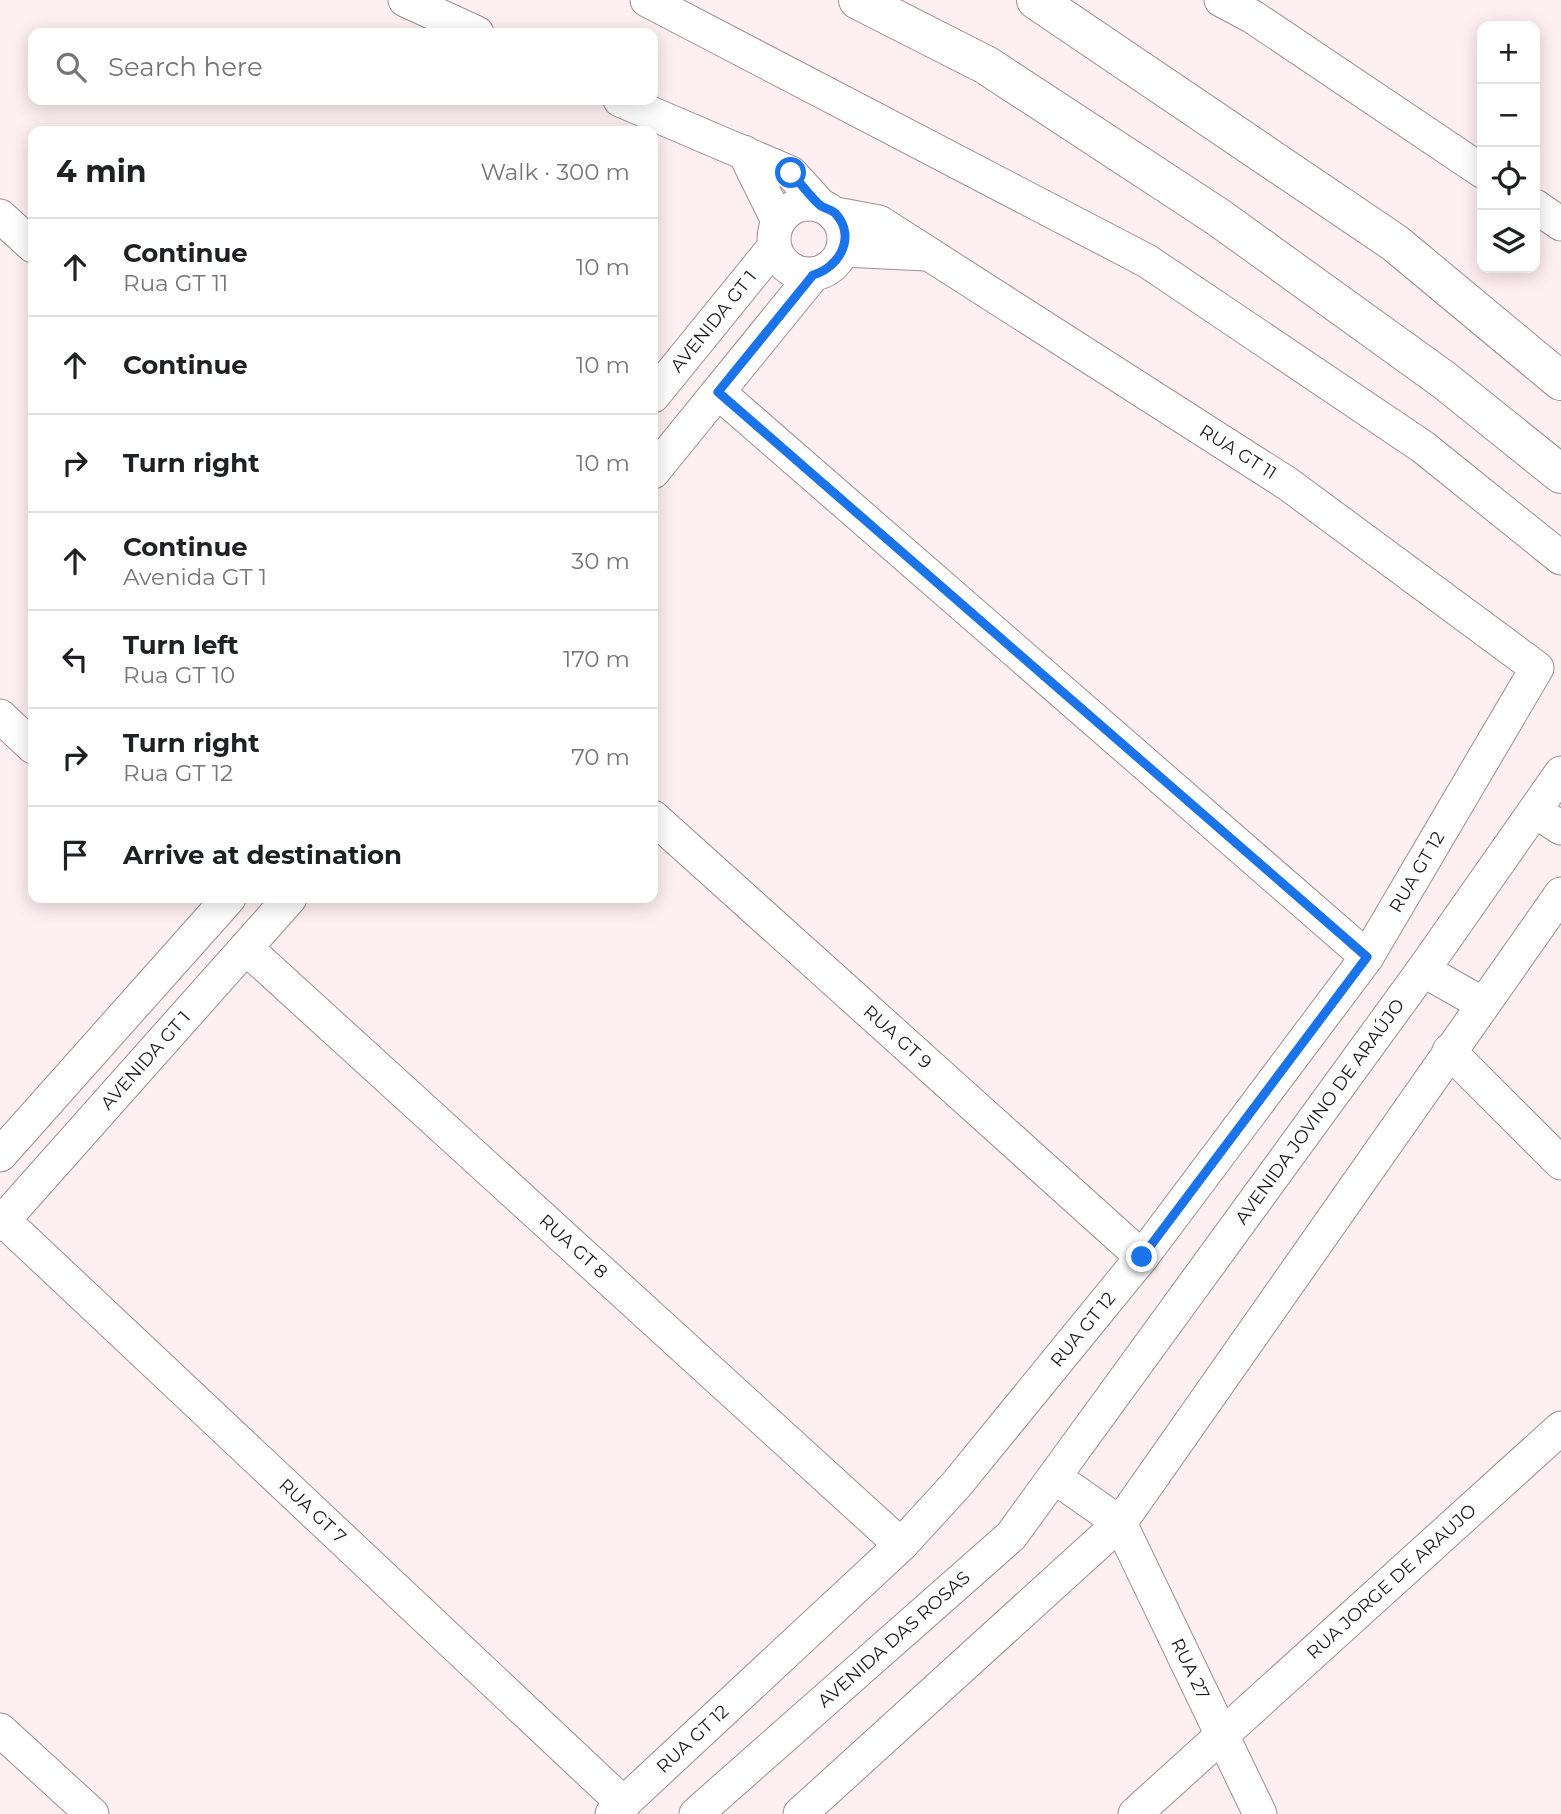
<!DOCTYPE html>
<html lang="en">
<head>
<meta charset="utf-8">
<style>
  :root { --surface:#fff; --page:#f2f2f2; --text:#202124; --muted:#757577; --line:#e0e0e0 }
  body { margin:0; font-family:Montserrat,sans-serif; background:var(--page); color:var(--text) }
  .controls { position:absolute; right:21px; top:21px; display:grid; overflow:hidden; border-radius:14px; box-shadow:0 4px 18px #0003 }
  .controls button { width:63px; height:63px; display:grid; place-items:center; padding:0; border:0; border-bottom:2px solid var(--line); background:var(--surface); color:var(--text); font:35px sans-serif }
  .stop { position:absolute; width:21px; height:21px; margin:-16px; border:5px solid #1a73e8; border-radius:50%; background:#fff }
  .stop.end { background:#1a73e8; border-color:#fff; box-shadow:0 2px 7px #0008 }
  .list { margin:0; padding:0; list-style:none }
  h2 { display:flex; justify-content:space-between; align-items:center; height:91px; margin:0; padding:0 28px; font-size:30px }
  h2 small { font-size:23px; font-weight:400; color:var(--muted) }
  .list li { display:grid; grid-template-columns:46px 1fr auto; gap:21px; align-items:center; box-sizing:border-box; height:98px; padding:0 28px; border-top:2px solid var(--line) }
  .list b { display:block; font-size:26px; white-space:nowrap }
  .list p { margin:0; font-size:23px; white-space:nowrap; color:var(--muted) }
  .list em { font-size:23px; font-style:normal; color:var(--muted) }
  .icon { flex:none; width:38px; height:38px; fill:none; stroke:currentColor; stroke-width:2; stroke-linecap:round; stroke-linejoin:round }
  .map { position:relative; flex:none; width:1561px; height:1814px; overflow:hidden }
  .search { position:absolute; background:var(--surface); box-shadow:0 4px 18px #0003; left:28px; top:28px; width:630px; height:77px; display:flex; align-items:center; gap:18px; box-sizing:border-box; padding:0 24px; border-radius:14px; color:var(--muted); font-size:26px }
  .panel { position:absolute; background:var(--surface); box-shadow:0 4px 18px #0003; left:28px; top:126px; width:630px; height:777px; border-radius:14px }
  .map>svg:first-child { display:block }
</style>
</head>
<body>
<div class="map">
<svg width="1561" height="1814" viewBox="0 0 1561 1814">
  <rect width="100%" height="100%" fill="#feeff2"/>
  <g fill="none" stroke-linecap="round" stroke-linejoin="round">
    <g stroke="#9e8d91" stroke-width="35">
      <g id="minor">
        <path d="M405,0L477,33"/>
        <path d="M647,0L1147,261L1423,447L1561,558"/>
        <path d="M1221,0L1253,17L1482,171"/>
        <path d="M620,100L791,173L821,206"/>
        <path d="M744,152L778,221"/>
        <circle cx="809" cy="239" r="35"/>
        <path d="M1535,206L1561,224"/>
        <path d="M0,216L33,246"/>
        <path d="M843,250L926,254"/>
        <path d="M718,392L1367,957"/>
        <path id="s1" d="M653,396L774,247"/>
        <path d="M653,472L813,275"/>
        <path d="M0,716L33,747"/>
        <path d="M1535,811L1561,828"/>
        <path id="s2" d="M653,817L1142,1257"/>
        <path id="s3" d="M246,948L901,1545"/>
        <path d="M1423,970L1483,1004"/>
        <path d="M1449,1051L1561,1163"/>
        <path d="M0,1155L229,898"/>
        <path id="s4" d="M0,1217L624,1804"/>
        <path id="s5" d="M0,1224L290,898"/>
        <path id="s6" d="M1056,1478L1120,1523L1260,1814"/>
        <path d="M0,1730L92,1814"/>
        <path id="s7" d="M612,1814L901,1545L956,1485L1142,1257L1367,957L1537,668L1288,484L879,222L836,214"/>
        <path id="s8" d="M696,1814L1011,1536L1423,970L1561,773"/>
        <path d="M800,1814L1120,1523L1561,894"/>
        <path id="s9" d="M1135,1814L1561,1428"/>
      </g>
    </g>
    <g stroke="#9e8d91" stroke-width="40">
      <path id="trunk" d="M858,0L986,65L1218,217L1444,380L1561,474
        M1036,0L1395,243L1561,381"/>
    </g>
    <use href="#minor" stroke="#fff" stroke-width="33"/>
    <use href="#trunk" stroke="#fff" stroke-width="38"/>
  </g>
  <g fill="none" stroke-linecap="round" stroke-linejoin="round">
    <path stroke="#1a73e8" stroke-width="9" d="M791,173C801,183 810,197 821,206C826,209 833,210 836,214C857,238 838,268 813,275L718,392L1367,957L1142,1257"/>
  </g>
  <g text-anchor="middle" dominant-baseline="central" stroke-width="5" stroke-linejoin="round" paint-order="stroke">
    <g font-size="18" fill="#1d1719" stroke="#fff">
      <text stroke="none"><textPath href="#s1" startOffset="96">AVENIDA GT 1</textPath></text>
      <text transform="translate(1238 452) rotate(32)">RUA GT 11</text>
      <text stroke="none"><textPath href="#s7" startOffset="1244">RUA GT 12</textPath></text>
      <text stroke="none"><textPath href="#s2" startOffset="329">RUA GT 9</textPath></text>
      <text stroke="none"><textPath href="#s5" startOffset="219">AVENIDA GT 1</textPath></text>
      <text stroke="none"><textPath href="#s8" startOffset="945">AVENIDA JOVINO DE ARAÚJO</textPath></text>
      <text stroke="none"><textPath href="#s3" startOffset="443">RUA GT 8</textPath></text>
      <text stroke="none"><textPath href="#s7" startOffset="677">RUA GT 12</textPath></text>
      <text stroke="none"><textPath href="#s4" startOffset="429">RUA GT 7</textPath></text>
      <text stroke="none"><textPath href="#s9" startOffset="346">RUA JORGE DE ARAUJO</textPath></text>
      <text stroke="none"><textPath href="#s8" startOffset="264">AVENIDA DAS ROSAS</textPath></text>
      <text stroke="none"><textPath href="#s6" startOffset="240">RUA 27</textPath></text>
      <text stroke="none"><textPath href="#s7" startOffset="110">RUA GT 12</textPath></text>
    </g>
  </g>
</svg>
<div class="controls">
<button>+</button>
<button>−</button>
<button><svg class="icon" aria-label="locate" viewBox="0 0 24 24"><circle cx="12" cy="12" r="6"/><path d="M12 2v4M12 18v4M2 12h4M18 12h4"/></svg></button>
<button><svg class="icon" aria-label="layers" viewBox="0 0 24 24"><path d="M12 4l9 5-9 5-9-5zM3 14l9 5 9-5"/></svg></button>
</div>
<div class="stop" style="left:791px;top:173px"></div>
<div class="stop end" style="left:1142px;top:1257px"></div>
<div class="search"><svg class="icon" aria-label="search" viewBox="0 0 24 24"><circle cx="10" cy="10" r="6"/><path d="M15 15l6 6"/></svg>Search here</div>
<section class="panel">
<h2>4 min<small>Walk · 300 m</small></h2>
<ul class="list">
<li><svg class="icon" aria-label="ahead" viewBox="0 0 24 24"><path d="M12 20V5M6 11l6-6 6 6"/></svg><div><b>Continue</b><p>Rua GT 11</p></div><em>10 m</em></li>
<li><svg class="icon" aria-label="ahead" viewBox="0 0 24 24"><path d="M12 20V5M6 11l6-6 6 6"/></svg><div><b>Continue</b></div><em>10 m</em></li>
<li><svg class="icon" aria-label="right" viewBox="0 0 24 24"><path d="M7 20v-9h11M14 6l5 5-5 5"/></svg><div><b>Turn right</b></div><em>10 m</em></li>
<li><svg class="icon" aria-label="ahead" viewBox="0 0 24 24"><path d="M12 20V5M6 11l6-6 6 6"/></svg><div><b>Continue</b><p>Avenida GT 1</p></div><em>30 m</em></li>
<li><svg class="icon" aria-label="left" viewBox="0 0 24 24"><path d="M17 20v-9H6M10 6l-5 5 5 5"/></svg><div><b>Turn left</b><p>Rua GT 10</p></div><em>170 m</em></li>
<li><svg class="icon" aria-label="right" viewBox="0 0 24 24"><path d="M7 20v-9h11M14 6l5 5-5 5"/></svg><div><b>Turn right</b><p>Rua GT 12</p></div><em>70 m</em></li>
<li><svg class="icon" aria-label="arrive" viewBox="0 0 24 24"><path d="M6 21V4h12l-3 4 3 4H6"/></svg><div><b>Arrive at destination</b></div></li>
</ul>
</section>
</div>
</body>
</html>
